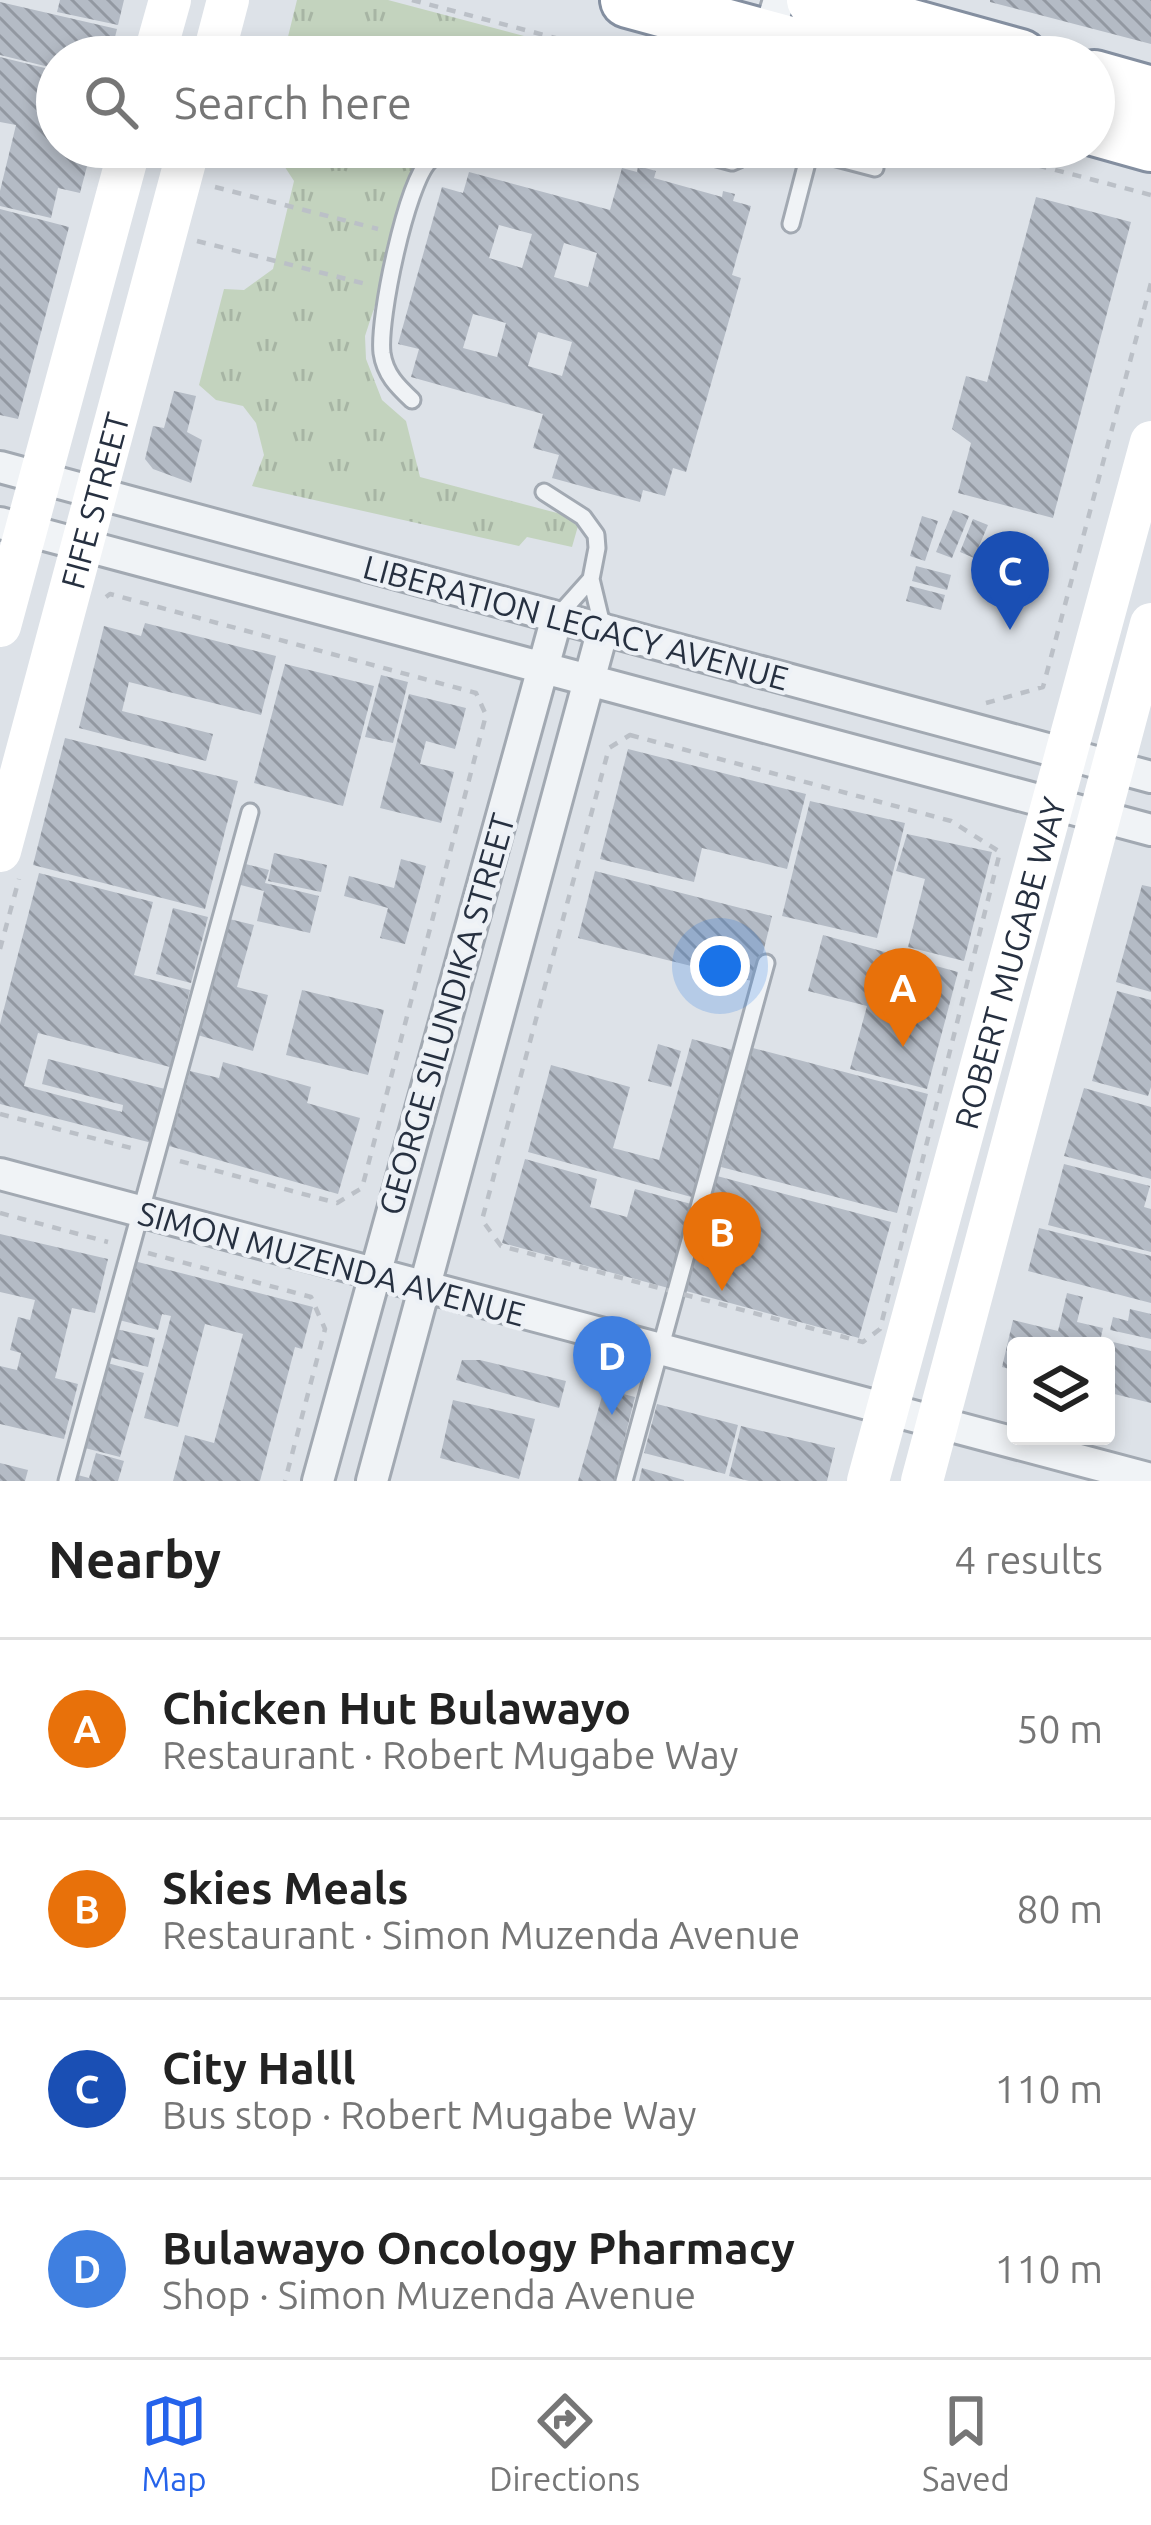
<!DOCTYPE html>
<html lang="en">
<head>
<meta charset="utf-8">
<style>
  :root { --surface:#fff; --page:#f6f6f6; --text:#222; --muted:#767676; --line:#e0e0e0; --accent:#2563eb }
  body { margin:0; font-family:Ubuntu,sans-serif; background:var(--page); color:var(--text) }
  .controls { position:absolute; right:36px; bottom:36px; display:grid; overflow:hidden; border-radius:12px; box-shadow:0 6px 18px #0003 }
  .controls button { width:108px; height:108px; display:grid; place-items:center; padding:0; border:0; border-bottom:3px solid var(--line); background:var(--surface); color:var(--text); font:60px sans-serif }
  .you { position:absolute; left:720px; top:966px; width:42px; height:42px; margin:-30px; border:9px solid #fff; border-radius:50%; background:#1a73e8; box-shadow:0 0 0 18px #1a73e833 }
  .badge { display:grid; place-items:center; width:78px; height:78px; border-radius:50%; background:var(--accent); color:#fff; font-size:39px; font-weight:700 }
  .pin { position:absolute; translate:-50% -99px; filter:drop-shadow(0 3px 6px #0008) }
  .pin::after { content:''; position:absolute; top:63px; width:42px; height:36px; background:inherit; clip-path:polygon(0 0,100% 0,50% 100%) }
  .list { margin:0; padding:0; list-style:none }
  h2 { display:flex; justify-content:space-between; align-items:center; height:156px; margin:0; padding:0 48px; font-size:51px }
  h2 small { font-size:39px; font-weight:400; color:var(--muted) }
  .list li { display:grid; grid-template-columns:78px 1fr auto; gap:36px; align-items:center; box-sizing:border-box; height:180px; padding:0 48px; border-top:3px solid var(--line) }
  .list b { display:block; font-size:45px; white-space:nowrap }
  .list p { margin:0; font-size:39px; white-space:nowrap; color:var(--muted) }
  .list em { font-size:39px; font-style:normal; color:var(--muted) }
  .icon { flex:none; width:66px; height:66px; fill:none; stroke:currentColor; stroke-width:2; stroke-linecap:round; stroke-linejoin:round }
  .map { position:relative; flex:none; width:1151px; height:1481px; overflow:hidden }
  .search { position:absolute; background:var(--surface); box-shadow:0 6px 18px #0003; left:36px; right:36px; top:36px; height:132px; display:flex; align-items:center; gap:30px; box-sizing:border-box; padding:0 42px; border-radius:66px; color:var(--muted); font-size:45px }
  .sheet { height:876px; background:var(--surface) }
  nav { display:flex; justify-content:space-around; align-items:center; box-sizing:border-box; height:168px; border-top:3px solid var(--line); background:var(--surface); font-size:33px; color:var(--muted) }
  nav a { display:grid; justify-items:center; gap:6px }
  nav .on { color:var(--accent) }
  .map>svg:first-child { display:block }
</style>
</head>
<body>
<div class="map">
<svg width="1151" height="1481" viewBox="0 0 1151 1481">
  <defs>
    <pattern id="grass-tufts" width="24" height="20" patternUnits="userSpaceOnUse" patternTransform="scale(3)"><rect width="24" height="20" fill="#c3d3be"/><path d="M3 7l-1-3M5 7V3M7 7l1-3M15 17l-1-3M17 17v-4M19 17l1-3" fill="none" stroke="#a7b5a4"/></pattern>
    <pattern id="building-back-hatch" width="6" height="6" patternUnits="userSpaceOnUse" patternTransform="scale(3)"><rect width="6" height="6" fill="#b4bbc5"/><path d="M-1 5l2 2M0 0l6 6M5-1l2 2" fill="none" stroke="#9298a1"/></pattern>
  </defs>
  <rect width="100%" height="100%" fill="#dde2e8"/>
  <path fill="url(#grass-tufts)" d="M297,0H388L603,57H283Z
    M260,147H426L421,149L404,190L379,293L365,336L366,359L382,400L406,421L420,477L580,519L572,547L527,537L519,546L252,486L264,455L256,423L243,406L216,400L199,385L224,289L244,290L273,269L294,181L279,158Z"/>
  <path fill="url(#building-back-hatch)" fill-rule="evenodd" d="M60,0H124L118,25L57,12Z
    M990,0H1151V44L990,2Z
    M0,2L117,29L110,57H57V69L0,55Z
    M0,57L57,71V147H92L80,193L58,188L51,218L0,206V191L16,125L0,122Z
    M638,166L656,171L654,178L722,197L723,191L735,194L733,201L751,206L732,275L741,278L686,472L673,468L665,496L643,490L640,502L552,478L559,455L533,448L543,414L411,377L419,349L398,344L442,187L463,193L469,172L610,210L622,168L637,172ZM499,225L532,234L522,268L489,258ZM564,243L597,253L588,287L554,277ZM473,314L506,323L497,357L463,348ZM538,332L572,342L562,376L528,366Z
    M1036,197L1131,222L1053,518L958,493L971,443L952,429L966,376L987,382Z
    M0,209L69,227L18,419L0,415Z
    M174,391L196,396L187,432L202,440L191,483L153,469L145,459L153,426L164,428Z
    M953,510L969,516L952,558L936,552Z
    M922,516L938,521L925,561L910,556Z
    M973,519L988,525L974,558L960,552Z
    M916,566L951,575L947,590L912,581Z
    M910,586L945,595L941,610L906,601Z
    M145,623L276,656L261,715L129,682L122,711L213,734L206,761L79,728L104,626L141,636Z
    M285,664L374,686L343,806L254,783Z
    M381,675L408,682L393,743L365,737Z
    M409,694L466,708L455,749L426,741L420,764L454,772L441,823L380,808Z
    M65,738L238,781L205,909L33,865Z
    M628,749L806,794L787,869L702,848L694,882L600,859Z
    M810,801L905,823L877,938L782,916Z
    M907,834L992,852L964,961L908,947L925,879L896,871Z
    M274,853L327,865L321,892L268,881Z
    M401,859L426,866L405,944L380,938L388,908L344,896L349,876L394,888Z
    M242,863L269,870L265,883L319,896L310,933L257,921L264,891L237,884Z
    M595,871L772,916L756,982L578,938Z
    M39,873L153,902L134,975L190,990L170,1067L38,1033L24,1086L122,1112L123,1105L42,1084L48,1059L165,1089L152,1143L0,1104V1024Z
    M1142,885L1151,887V992L1116,982Z
    M173,908L208,917L191,983L156,974Z
    M225,918L254,925L237,987L268,995L253,1051L194,1034Z
    M823,935L958,972L927,1089L850,1069L867,1006L808,991Z
    M302,990L384,1010L368,1075L286,1055Z
    M1117,991L1151,1000V1087L1148,1096L1092,1081Z
    M692,1039L736,1051L695,1198L528,1152L551,1065L630,1087L613,1148L659,1160Z
    M658,1044L681,1051L671,1087L648,1081Z
    M753,1048L928,1094L897,1213L721,1167Z
    M223,1062L311,1087L307,1103L360,1118L338,1194L169,1146L190,1071L219,1078Z
    M1084,1088L1151,1107V1179L1064,1156Z
    M525,1159L597,1179L590,1207L627,1217L635,1189L695,1205L672,1289L502,1243Z
    M1064,1164L1150,1186L1144,1207L1151,1209V1252L1048,1225Z
    M717,1176L891,1222L859,1338L686,1291Z
    M1039,1228L1151,1256V1303L1028,1271Z
    M0,1234L108,1259L95,1313L72,1308L55,1378L78,1384L64,1439L0,1424V1366L17,1370L21,1353L10,1350L18,1317L30,1320L35,1300L0,1292Z
    M134,1261L313,1307L302,1349L295,1347L260,1481H173L185,1435L214,1443L243,1334L205,1324L178,1427L144,1418L171,1316L162,1314L158,1330L119,1320Z
    M1067,1293L1083,1297L1077,1322L1103,1328L1099,1346H1016V1371L1002,1367L1013,1320L1058,1331Z
    M1130,1309L1151,1314V1339L1110,1330L1113,1317L1128,1321Z
    M112,1328L155,1338L148,1367L105,1356Z
    M1113,1342L1151,1351V1403L1106,1392V1369Z
    M462,1360H480L566,1381L559,1408L456,1380Z
    M104,1362L144,1373L120,1457L81,1447Z
    M604,1389L635,1397L614,1481H578Z
    M453,1400L535,1419L519,1479L440,1458Z
    M657,1404L738,1425L725,1474L644,1453Z
    M741,1426L835,1448L827,1481H749L729,1476Z
    M96,1453L124,1461L118,1481H72L74,1474L89,1478Z
    M0,1463L28,1470L25,1481H0Z
    M642,1468L684,1480V1481H639Z"/>
  <g fill="none" stroke-linecap="round" stroke-linejoin="round">
    <g stroke="#a2a9b2" stroke-width="21">
      <path id="lane" d="M701,57L710,31
        M465,147L475,148
        M677,147L732,162L739,159L743,147
        M617,154L641,158L671,147
        M791,224L810,151L875,168
        M412,400C397,386 385,374 382,353C378,319 406,185 429,161C435,156 446,151 453,147
        M544,492L583,517L596,535L597,548L591,579L603,629
        M557,617L591,579
        M67,1481L250,812
        M624,1481L766,963"/>
    </g>
    <g stroke="#a2a9b2" stroke-width="36">
      <path id="street" d="M767,39L779,0
        M0,467L1151,777
        M0,523L1151,830
        M0,1174L1151,1479
        M318,1481L557,617
        M372,1481L603,629"/>
    </g>
    <g stroke="#848fa0" stroke-width="60">
      <path id="highway" d="M628,0L838,57
        M814,0L1020,57
        M1094,78L1151,94
        M1094,128L1151,144"/>
    </g>
    <path stroke="#bbc0c7" stroke-width="4.5" stroke-dasharray="9 9" stroke-linecap="butt" d="M412,0L627,57
      M968,147L1151,195
      M215,187L378,229
      M197,241L366,284
      M106,597L110,594L476,693L486,715L362,1188L337,1203L176,1160
      M986,703L1043,687L1151,283
      M630,735L951,821L1000,852L880,1329L863,1342L501,1246L482,1220L609,748Z
      M0,949L19,879
      M0,1114L135,1149
      M0,1213L108,1242
      M148,1253L311,1297L325,1329L285,1481"/>
    <use href="#lane" stroke="#f0f3f6" stroke-width="15"/>
    <use href="#street" stroke="#f0f3f6" stroke-width="30"/>
    <g stroke="#fff" stroke-width="42">
      <path d="M154,57L170,0"/>
      <path d="M213,57L228,0"/>
      <path d="M0,626L130,147"/>
      <path id="s1" d="M0,851L189,147"/>
      <path id="s2" d="M868,1481L1151,442"/>
      <path d="M922,1481L1151,624"/>
    </g>
    <use href="#highway" stroke="#fff" stroke-width="54"/>
  </g>
  <g text-anchor="middle" dominant-baseline="central" stroke-width="9" stroke-linejoin="round" paint-order="stroke">
    <g font-size="33" fill="#263040" stroke="#edf1f6">
      <text stroke="none"><textPath href="#s1" startOffset="363">FIFE STREET</textPath></text>
      <text transform="translate(576 622) rotate(15)">LIBERATION LEGACY AVENUE</text>
      <text stroke="none"><textPath href="#s2" startOffset="537">ROBERT MUGABE WAY</textPath></text>
      <text transform="translate(446 1014) rotate(-74)">GEORGE SILUNDIKA STREET</text>
      <text transform="translate(332 1263) rotate(15)">SIMON MUZENDA AVENUE</text>
    </g>
  </g>
</svg>
<div class="controls">
<button><svg class="icon" aria-label="layers" viewBox="0 0 24 24"><path d="M12 4l9 5-9 5-9-5zM3 14l9 5 9-5"/></svg></button>
</div>
<div class="you"></div>
<div class="pin badge" style="left:903px;top:1047px;background:#e8710a">A</div>
<div class="pin badge" style="left:722px;top:1291px;background:#e8710a">B</div>
<div class="pin badge" style="left:1010px;top:630px;background:#1a4fb4">C</div>
<div class="pin badge" style="left:612px;top:1415px;background:#3f7fe0">D</div>
<div class="search"><svg class="icon" aria-label="search" viewBox="0 0 24 24"><circle cx="10" cy="10" r="6"/><path d="M15 15l6 6"/></svg>Search here</div>
</div>
<section class="sheet">
<h2>Nearby<small>4 results</small></h2>
<ul class="list">
<li><span class="badge" style="background:#e8710a">A</span><div><b>Chicken Hut Bulawayo</b><p>Restaurant · Robert Mugabe Way</p></div><em>50 m</em></li>
<li><span class="badge" style="background:#e8710a">B</span><div><b>Skies Meals</b><p>Restaurant · Simon Muzenda Avenue</p></div><em>80 m</em></li>
<li><span class="badge" style="background:#1a4fb4">C</span><div><b>City Halll</b><p>Bus stop · Robert Mugabe Way</p></div><em>110 m</em></li>
<li><span class="badge" style="background:#3f7fe0">D</span><div><b>Bulawayo Oncology Pharmacy</b><p>Shop · Simon Muzenda Avenue</p></div><em>110 m</em></li>
</ul>
</section>
<nav>
<a class="on"><svg class="icon" aria-label="map" viewBox="0 0 24 24"><path d="M3 6l6-2 6 2 6-2v14l-6 2-6-2-6 2zM9 4v14M15 6v14"/></svg>Map</a>
<a><svg class="icon" aria-label="directions" viewBox="0 0 24 24"><path d="M12 3l9 9-9 9-9-9zM9 14v-3h6M13 9l2 2-2 2"/></svg>Directions</a>
<a><svg class="icon" aria-label="saved" viewBox="0 0 24 24"><path d="M7 4h10v16l-5-4-5 4z"/></svg>Saved</a>
</nav>
</body>
</html>
